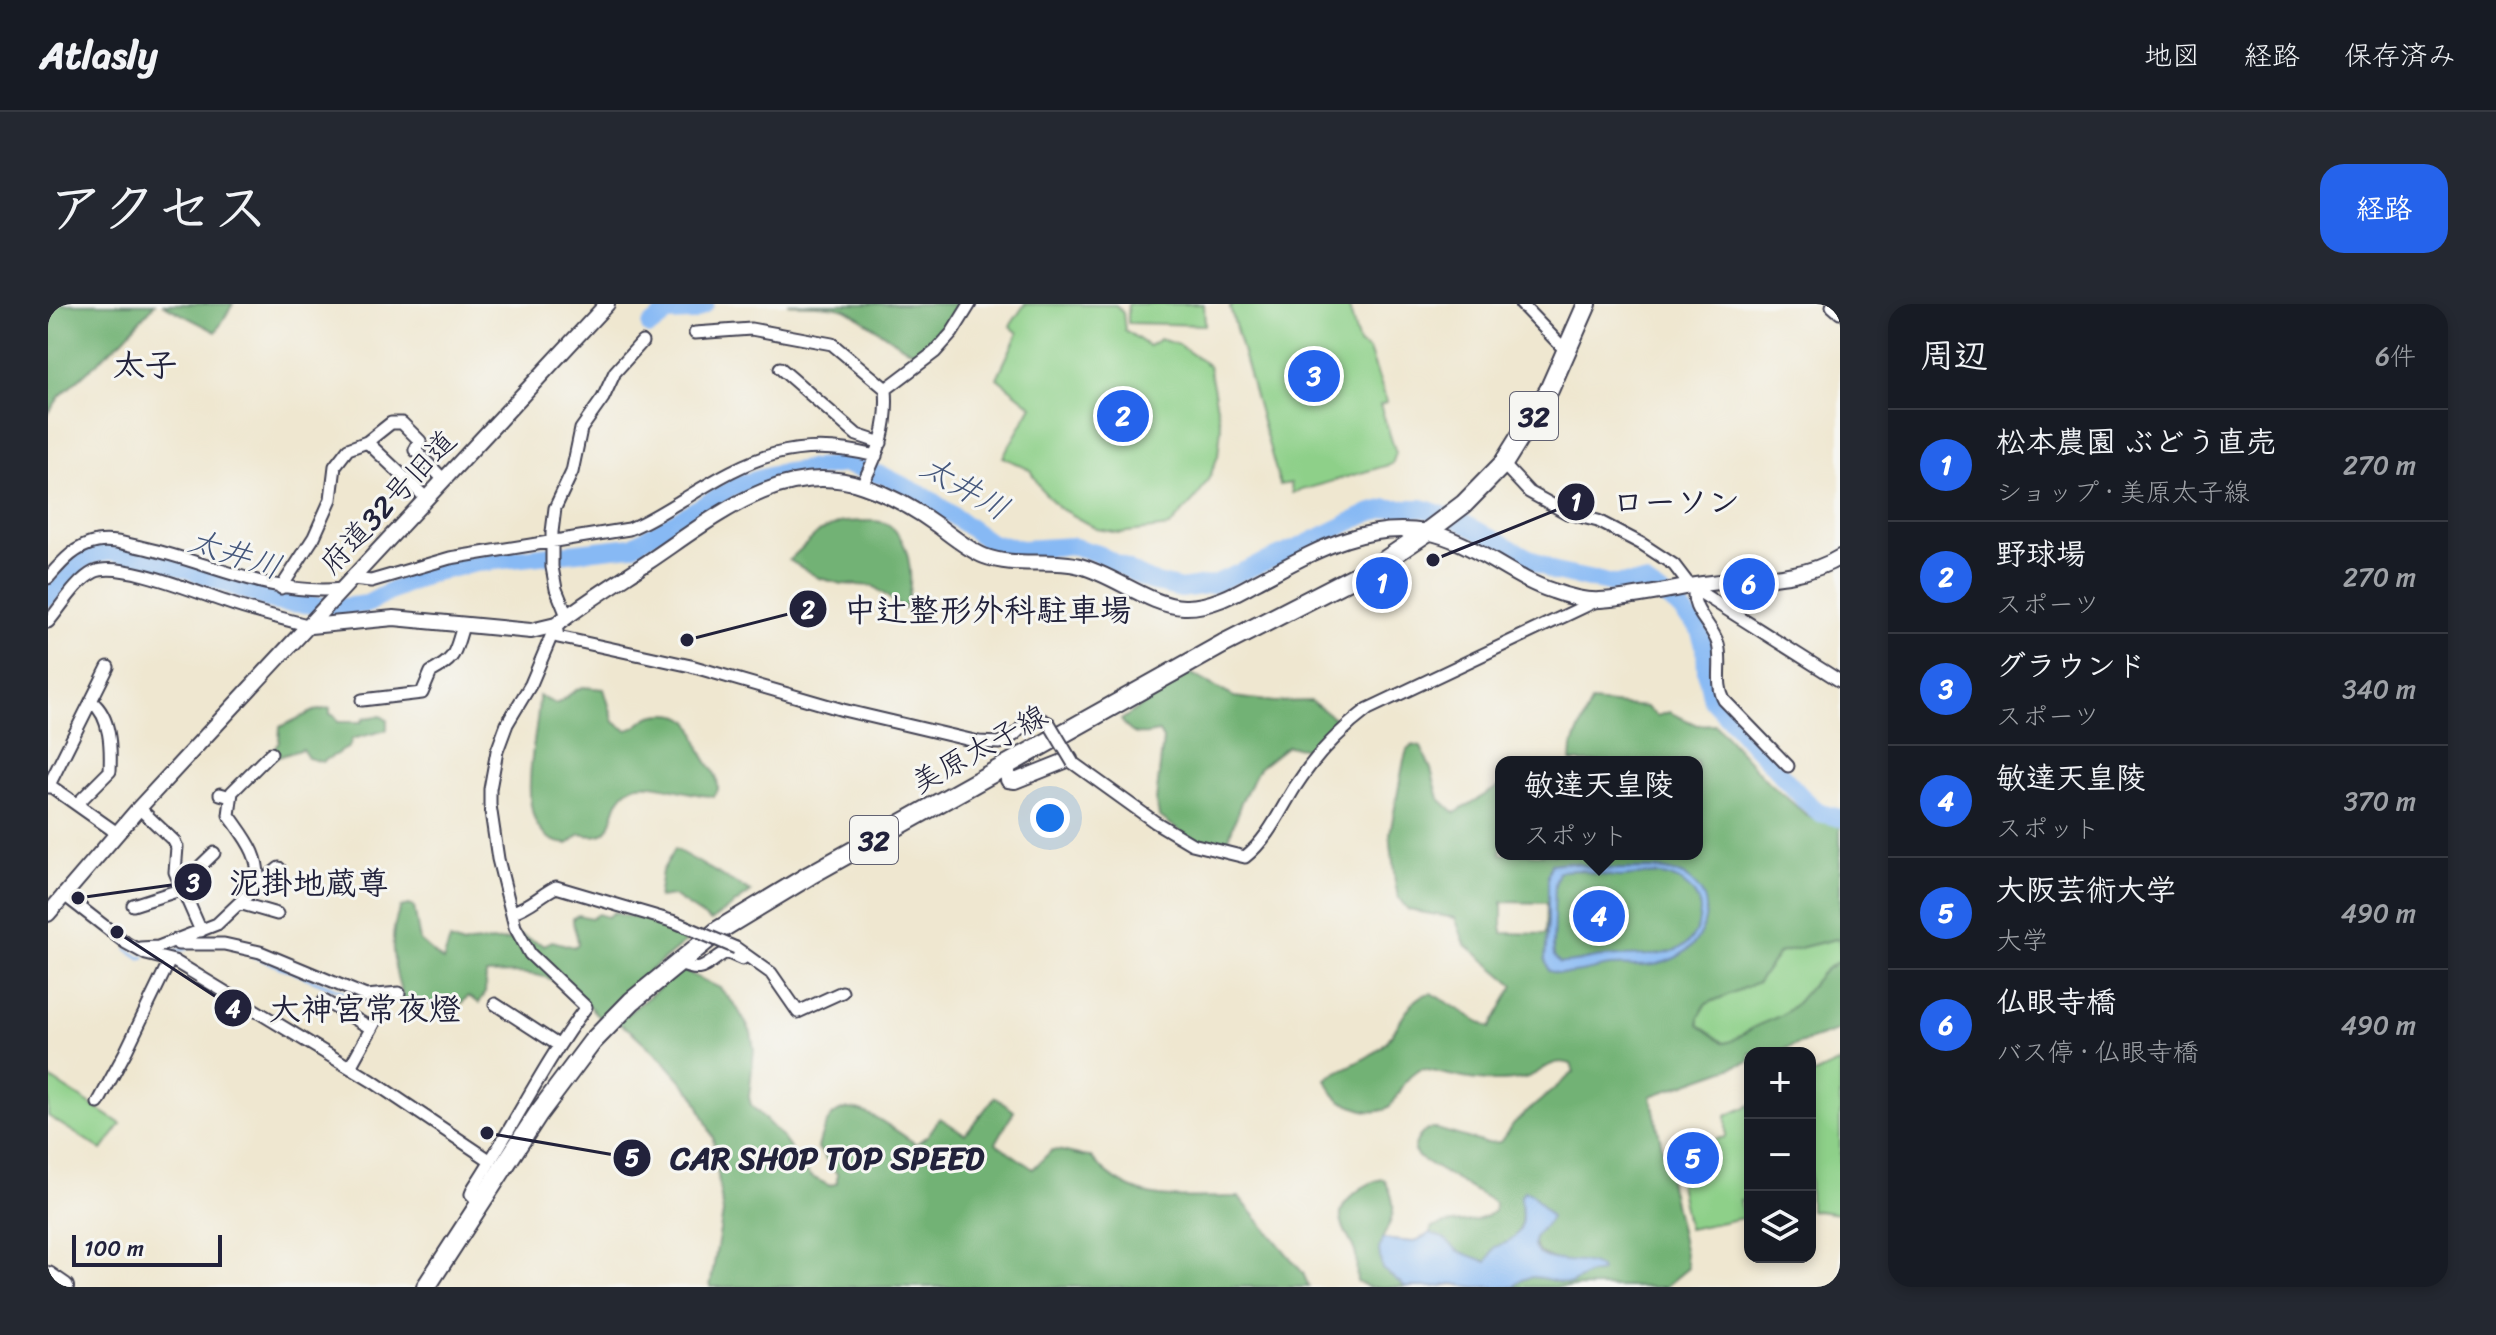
<!DOCTYPE html>
<html lang="ja">
<head>
<meta charset="utf-8">
<style>
  :root { --surface:#171b24; --page:#242831; --text:#f1f3f6; --muted:#9ea1a6; --line:#363941; --accent:#2563eb }
  body { margin:0; font-family:Sriracha,"Klee One",sans-serif; background:var(--page); color:var(--text) }
  .controls { position:absolute; right:24px; bottom:24px; display:grid; overflow:hidden; border-radius:16px; box-shadow:0 4px 12px #0003 }
  .controls button { width:72px; height:72px; display:grid; place-items:center; padding:0; border:0; border-bottom:2px solid var(--line); background:var(--surface); color:var(--text); font:40px sans-serif }
  .scale { position:absolute; left:24px; bottom:20px; width:150px; box-sizing:border-box; padding-left:8px; border:4px solid #22223b; border-top:0; font-size:22px; line-height:28px; white-space:nowrap; color:#22223b; -webkit-text-stroke:6px #f6f6f2; paint-order:stroke }
  .you { position:absolute; left:1002px; top:514px; width:28px; height:28px; margin:-20px; border:6px solid #fff; border-radius:50%; background:#1a73e8; box-shadow:0 0 0 12px #1a73e833 }
  .badge { display:grid; place-items:center; width:52px; height:52px; border-radius:50%; background:var(--accent); color:#fff; font-size:26px; font-weight:700 }
  .pin { position:absolute; translate:-50% -50%; border:4px solid #fff; box-shadow:0 2px 8px #0006 }
  .popup { position:absolute; left:1447px; top:452px; width:208px; height:104px; box-sizing:border-box; display:grid; place-content:center; border-radius:16px; background:var(--surface); filter:drop-shadow(0 2px 6px #0005); font-size:26px; white-space:nowrap; color:var(--muted) }
  .popup b { font-size:30px; color:var(--text) }
  .popup::after { content:''; position:absolute; left:50%; top:100%; margin-left:-16px; border:16px solid transparent; border-top-color:var(--surface) }
  .list { margin:0; padding:0; list-style:none }
  h2 { display:flex; justify-content:space-between; align-items:center; height:104px; margin:0; padding:0 32px; font-size:34px }
  h2 small { font-size:26px; font-weight:400; color:var(--muted) }
  .list li { display:grid; grid-template-columns:52px 1fr auto; gap:24px; align-items:center; box-sizing:border-box; height:112px; padding:0 32px; border-top:2px solid var(--line) }
  .list b { display:block; font-size:30px; white-space:nowrap }
  .list p { margin:0; font-size:26px; white-space:nowrap; color:var(--muted) }
  .list em { font-size:26px; font-style:normal; color:var(--muted) }
  .icon { flex:none; width:44px; height:44px; fill:none; stroke:currentColor; stroke-width:2; stroke-linecap:round; stroke-linejoin:round }
  .map { position:relative; flex:none; width:1792px; height:983px; overflow:hidden; border-radius:24px }
  header { display:flex; align-items:center; gap:48px; box-sizing:border-box; height:112px; padding:0 40px; background:var(--surface); border-bottom:2px solid var(--line) }
  header strong { font-size:38px }
  nav { display:flex; gap:44px; margin-inline-start:auto; font-size:28px }
  .intro { display:flex; align-items:center; justify-content:space-between; box-sizing:border-box; height:192px; padding:0 48px }
  h1 { margin:0; font-size:56px }
  .button { padding:20px 36px; border-radius:24px; background:var(--accent); color:#fff; font-size:28px; font-weight:700 }
  main { display:flex; gap:48px; padding:0 48px }
  aside { flex:1; background:var(--surface); border-radius:24px; box-shadow:0 4px 12px #0003 }
  .map>svg:first-child { display:block }
</style>
</head>
<body>
<header>
<strong>Atlasly</strong>
<nav><a>地図</a><a>経路</a><a>保存済み</a></nav>
</header>
<div class="intro"><h1>アクセス</h1><a class="button">経路</a></div>
<main>
<div class="map">
<svg width="1792" height="983" viewBox="0 0 1792 983">
  <rect width="100%" height="100%" fill="#f6f6f2"/>
  <filter id="ink" filterUnits="userSpaceOnUse"><feTurbulence type="fractalNoise" baseFrequency=".0125" numOctaves="2"/><feDisplacementMap in="SourceGraphic" scale="16" xChannelSelector="R" yChannelSelector="G"/><feConvolveMatrix kernelMatrix="1 2 1 2 8 2 1 2 1" color-interpolation-filters="sRGB"/></filter>
  <filter id="wash" filterUnits="userSpaceOnUse"><feTurbulence type="fractalNoise" baseFrequency=".006" numOctaves="4" result="noise"/><feDisplacementMap in="SourceGraphic" scale="32" xChannelSelector="R" yChannelSelector="G"/><feGaussianBlur stdDeviation="1.8" result="paint"/><feColorMatrix in="noise" values="0 0 0 0 0 0 0 0 0 0 0 0 0 0 0 0 0 1.4 0 .05"/><feComposite in="paint" operator="in"/></filter>
  <g filter="url(#wash)">
    <rect width="100%" height="100%" fill="#efe7d0"/>
    <path fill="#8ed089" stroke="#587962" stroke-width="2" d="M977,0L1068,1L1075,9L1077,26L1101,42L1112,35L1131,41L1161,62L1173,123L1170,152L1162,172L1150,192L1121,223L1071,229L1049,225L1011,204L993,185L982,166L955,153L984,102L949,74L970,29L962,22Z
      M1080,0H1156L1157,21L1080,19Z
      M1187,0H1300L1311,40L1321,46L1339,98L1332,101L1348,149L1344,160L1244,189L1243,179L1232,181L1182,3Z
      M1792,634V657C1768,668 1761,688 1743,705C1731,715 1716,717 1703,725C1693,730 1687,738 1676,739L1651,721V713L1658,700L1709,678L1731,649Z
      M1792,758V910L1762,906V772Z
      M0,773L73,820L54,846L0,812Z
      M1702,801V898L1692,897L1695,914L1640,925L1624,844L1678,833V812Z"/>
    <path fill="#72b275" stroke="#4a6a58" stroke-width="2" fill-rule="evenodd" d="M0,0H107L75,35L12,92L0,110Z
      M114,0H185L168,28Z
      M739,0H913L918,4L879,50C861,54 818,14 797,5C781,0 757,1 739,0Z
      M795,218C807,218 831,214 841,221C864,238 867,281 856,305L825,282L794,280L771,274L741,256L772,227Z
      M1142,369L1186,393L1227,398L1263,397L1288,415L1261,450L1255,444L1239,442L1211,464L1193,498L1178,543L1143,535L1111,512L1108,497L1115,435L1111,428C1091,431 1086,435 1073,416Z
      M535,383L556,385L566,418L579,426C590,424 592,418 601,413C606,411 614,410 619,410C646,410 645,425 653,447C660,464 670,466 670,486L665,492C644,493 602,474 584,483C554,500 577,541 532,530L520,540C456,536 492,430 491,392L508,400C518,395 523,387 535,383Z
      M1543,398L1598,403L1609,412L1621,408L1649,421L1667,420L1719,477L1760,512L1792,522V634L1731,649L1710,678L1658,700L1651,713V721L1676,739C1687,738 1693,730 1703,725C1716,717 1731,715 1742,705C1761,688 1768,668 1792,657V726L1725,749H1702V757L1603,792L1640,964L1617,983H1466C1482,963 1502,979 1523,980L1541,970L1552,968L1534,958H1511L1491,948L1486,940L1487,932L1503,913L1484,890L1472,893C1479,929 1466,937 1438,958L1410,947L1397,935L1383,929V924C1406,914 1427,923 1446,907L1447,899L1370,853L1366,846C1368,835 1374,827 1385,824L1437,839L1452,838L1466,819L1526,768L1523,760C1502,753 1495,769 1477,774C1442,782 1408,773 1375,765C1343,774 1357,824 1304,802C1289,796 1283,789 1278,775C1296,762 1322,756 1337,739C1352,723 1360,693 1383,689L1442,724L1466,681L1417,640L1407,614L1360,606L1350,593L1347,578L1342,529L1356,456L1359,446L1365,441L1373,443L1383,465L1391,494L1407,509L1453,481V550H1649V458H1523L1524,443ZM1454,598L1499,599L1498,630L1454,629Z
      M282,404V410L287,412L290,418H314L315,414L333,412L339,416V426L304,435L301,443L274,458L260,454L254,445L228,454L227,444L231,438L232,423L266,407Z
      M627,545L703,588L663,617L625,592L610,594L614,567Z
      M360,601L366,603L372,637L395,657L402,636L415,641L421,639L461,636L462,630H469L496,641L504,637L526,643L530,640C530,630 524,623 525,614L530,611L543,614L550,610L559,613L566,608C576,614 592,613 603,616C618,620 632,626 646,631L598,670L553,715C514,671 494,667 438,670L437,690L431,699L420,692L414,699L403,694L389,698L357,699C346,668 338,633 353,603Z
      M634,666L672,684L688,702L703,728L706,745L701,793L703,801L733,832L762,872L782,882L789,879V870L770,844C785,773 831,816 868,840L880,831L892,814L917,830L947,793L966,807L948,839L985,865L1004,846C1017,846 1029,852 1043,853C1086,904 1130,892 1191,893L1255,969L1261,983H662L675,909L665,834L646,791L616,757L583,727L569,718Z
      M1336,875C1350,899 1347,912 1334,935L1352,977L1358,983H1320L1309,977C1308,968 1309,959 1308,951C1305,939 1295,928 1293,915C1290,897 1321,876 1336,875Z"/>
    <path fill="#87b9f4" stroke="#546e98" stroke-width="2" fill-rule="evenodd" d="M1517,558C1533,560 1550,565 1566,565C1589,566 1612,561 1633,571C1645,576 1658,591 1658,604C1658,635 1636,656 1605,661C1591,663 1576,661 1562,662C1542,665 1521,674 1501,667L1497,655L1500,620V571L1503,560ZM1531,566C1544,569 1559,573 1573,573C1591,572 1610,567 1627,575C1640,580 1652,594 1652,607C1650,664 1591,648 1554,653C1540,654 1527,660 1512,659L1506,652L1505,642L1507,581L1511,567Z
      M1476,887L1484,890L1503,913C1500,921 1490,926 1487,934C1478,958 1522,957 1533,958C1540,959 1546,961 1552,964L1553,968L1541,970L1523,980C1502,979 1482,963 1466,983H1426L1405,980L1387,983H1358L1334,965L1331,946L1334,935L1366,938L1383,929L1397,935L1410,947L1439,958L1447,943C1475,935 1477,920 1472,893Z"/>
    <g fill="none" stroke-linecap="round" stroke-linejoin="round">
      <path stroke="#87b9f4" stroke-width="3" d="M79,645L92,654L96,653
        M111,649L139,645
        M202,651L295,688
        M320,697L337,696"/>
      <path stroke="#87b9f4" stroke-width="18" d="M602,22L619,9L644,8L657,0
        M0,294L33,258L47,250L63,247L139,265L227,298L295,303L319,300L353,282L387,268L429,259L584,242L690,181L732,169L795,160L836,172L880,194L943,239L974,245L1024,242L1050,250L1101,277L1133,285L1165,280L1247,245L1321,209L1340,204H1374L1410,216L1507,268L1564,280L1596,279L1627,300L1650,323L1657,344L1658,368L1664,396L1754,493L1772,509L1792,514"/>
    </g>
  </g>
  <g filter="url(#ink)">
    <g fill="none" stroke-linecap="round" stroke-linejoin="round">
      <g stroke="#414051" stroke-width="15">
        <path id="minor" d="M1473,0L1519,48
          M1784,2L1792,9
          M647,29L703,25L784,40L838,85C841,124 831,147 814,181
          M732,64L809,131L833,139
          M838,85L887,48L904,29L922,0
          M319,138L379,195
          M1455,160L1481,188L1519,209L1550,217L1594,240L1626,261L1642,282L1792,377
          M0,274C14,258 27,242 49,238C65,235 81,241 97,244C167,260 222,292 295,285
          M304,275L323,277L402,254L581,225C601,217 617,206 636,195C703,153 748,131 828,152
          M233,284L266,233L283,195L287,162L300,145L319,138L343,119H354L372,137L367,146L396,176
          M1647,285C1641,305 1664,320 1670,340C1675,359 1667,379 1676,396L1740,462
          M519,312L508,285L504,263V228L507,204L524,168L533,125L555,94L567,68L594,38
          M0,318C13,303 28,277 46,268C72,256 150,289 178,298C205,308 234,314 262,322
          M508,322L510,333L643,362L795,406L931,438L952,439L966,431L986,412L1001,419
          M314,396L374,389L383,368C409,354 406,349 415,322
          M1025,459L1107,518L1144,540L1197,553C1220,535 1232,507 1247,483C1267,452 1291,427 1320,405L1548,297
          M1,481L69,529
          M0,483L60,363
          M172,490L183,493
          M29,500L62,467C63,444 63,413 44,398
          M91,504L126,537L129,543L127,568L153,627
          M133,581L166,549
          M209,582L231,564
          M15,590L78,639L98,650L126,657L324,777L443,857
          M191,599L229,610
          M85,601L135,585
          M464,608C482,603 492,591 508,583L627,618
          M130,640H176L212,648L318,692L351,689
          M92,644L110,643L169,620L209,582C214,552 197,534 181,511L184,488L223,449
          M688,644L723,669L750,708L794,688
          M629,659C657,671 654,662 678,648L694,655
          M276,697L323,724
          M447,700L510,741
          M302,763L328,716
          M50,799L78,747L122,656
          M432,899L423,890L426,883C465,824 495,760 538,703L482,650L467,623L450,555L442,501V485L449,447L459,420L483,380L508,321"/>
      </g>
      <g stroke="#414051" stroke-width="18">
        <path id="tertiary" d="M262,322L346,314L483,327L508,321C537,298 570,278 600,258C663,216 734,154 815,182C842,191 867,205 889,221C904,232 919,245 936,252C967,264 1001,254 1032,262C1066,271 1103,302 1136,303C1161,304 1187,290 1208,278C1262,250 1315,217 1378,228C1424,236 1461,273 1505,287C1518,292 1538,297 1552,296C1582,294 1613,288 1642,282C1690,272 1749,280 1792,253
          M960,462V476L967,477L1022,455
          M0,610L91,504L559,0"/>
      </g>
      <g stroke="#414051" stroke-width="22">
        <path id="primary" d="M0,972L16,983
          M378,983L490,810L544,738L584,697L671,626L762,571L1175,340L1333,259L1379,228L1416,200L1455,160L1501,86L1539,0"/>
      </g>
      <use href="#minor" stroke="#fff" stroke-width="11"/>
      <use href="#tertiary" stroke="#fff" stroke-width="14"/>
      <use href="#primary" stroke="#fff" stroke-width="18"/>
      <g stroke="#414051" stroke-width="15" stroke-linecap="butt">
        <path id="minor-bridge" d="M1001,419L1025,459
          M627,618L688,644"/>
      </g>
      <use href="#minor-bridge" stroke="#fff" stroke-width="11"/>
    </g>
  </g>
  <g text-anchor="middle" dominant-baseline="central" stroke-width="6" stroke-linejoin="round" paint-order="stroke">
    <g fill="#f6f6f2" stroke="#626272" stroke-width="2">
      <rect x="1462" y="88" width="48" height="48" rx="6"/>
      <rect x="802" y="512" width="48" height="48" rx="6"/>
    </g>
    <g font-size="28" font-weight="bold" fill="#22223b">
      <text x="1486" y="112">32</text>
      <text x="826" y="536">32</text>
    </g>
    <g font-size="30" fill="#22223b" stroke="#f6f6f2">
      <text transform="translate(340 198) rotate(-47)">府道32号旧道</text>
      <text transform="translate(931 445) rotate(-29)">美原太子線</text>
    </g>
    <g font-size="32" font-weight="bold" fill="#22223b" stroke="#f6f6f2">
      <text x="97" y="61">太子</text>
    </g>
    <g font-size="32" font-style="italic" fill="#45577c" stroke="#f6f6f2">
      <text transform="translate(917 184) rotate(30)">太井川</text>
      <text transform="translate(187 250) rotate(18)">太井川</text>
    </g>
  </g>
  <path fill="none" stroke="#22223b" stroke-width="3" d="M1385 256L1528 198M639 336L760 305M30 594L145 578M69 628L185 704M439 829L584 854"/>
  <g fill="#22223b" stroke="#f6f6f2" stroke-width="3">
    <circle cx="1385" cy="256" r="8"/>
    <circle cx="639" cy="336" r="8"/>
    <circle cx="30" cy="594" r="8"/>
    <circle cx="69" cy="628" r="8"/>
    <circle cx="439" cy="829" r="8"/>
    <circle cx="1528" cy="198" r="20"/>
    <circle cx="760" cy="305" r="20"/>
    <circle cx="145" cy="578" r="20"/>
    <circle cx="185" cy="704" r="20"/>
    <circle cx="584" cy="854" r="20"/>
  </g>
  <g font-size="24" text-anchor="middle" font-weight="bold" fill="#fff">
    <text x="1528" y="206">1</text>
    <text x="760" y="314">2</text>
    <text x="145" y="587">3</text>
    <text x="185" y="713">4</text>
    <text x="584" y="862">5</text>
  </g>
  <g font-size="32" text-anchor="middle" font-weight="bold" fill="#22223b" stroke="#f6f6f2" stroke-width="6" stroke-linejoin="round" paint-order="stroke">
    <text x="1628" y="209">ローソン</text>
    <text x="940" y="317">中辻整形外科駐車場</text>
    <text x="261" y="590">泥掛地蔵尊</text>
    <text x="317" y="716">大神宮常夜燈</text>
    <text x="779" y="865">CAR SHOP TOP SPEED</text>
  </g>
</svg>
<div class="controls">
<button>+</button>
<button>−</button>
<button><svg class="icon" aria-label="layers" viewBox="0 0 24 24"><path d="M12 4l9 5-9 5-9-5zM3 14l9 5 9-5"/></svg></button>
</div>
<div class="scale">100 m</div>
<div class="you"></div>
<div class="pin badge" style="left:1334px;top:279px">1</div>
<div class="pin badge" style="left:1075px;top:112px">2</div>
<div class="pin badge" style="left:1266px;top:72px">3</div>
<div class="pin badge" style="left:1551px;top:612px">4</div>
<div class="popup"><b>敏達天皇陵</b>スポット</div>
<div class="pin badge" style="left:1645px;top:854px">5</div>
<div class="pin badge" style="left:1701px;top:280px">6</div>
</div>
<aside>
<h2>周辺<small>6件</small></h2>
<ul class="list">
<li><span class="badge">1</span><div><b>松本農園 ぶどう直売</b><p>ショップ · 美原太子線</p></div><em>270 m</em></li>
<li><span class="badge">2</span><div><b>野球場</b><p>スポーツ</p></div><em>270 m</em></li>
<li><span class="badge">3</span><div><b>グラウンド</b><p>スポーツ</p></div><em>340 m</em></li>
<li><span class="badge">4</span><div><b>敏達天皇陵</b><p>スポット</p></div><em>370 m</em></li>
<li><span class="badge">5</span><div><b>大阪芸術大学</b><p>大学</p></div><em>490 m</em></li>
<li><span class="badge">6</span><div><b>仏眼寺橋</b><p>バス停 · 仏眼寺橋</p></div><em>490 m</em></li>
</ul>
</aside>
</main>
</body>
</html>
